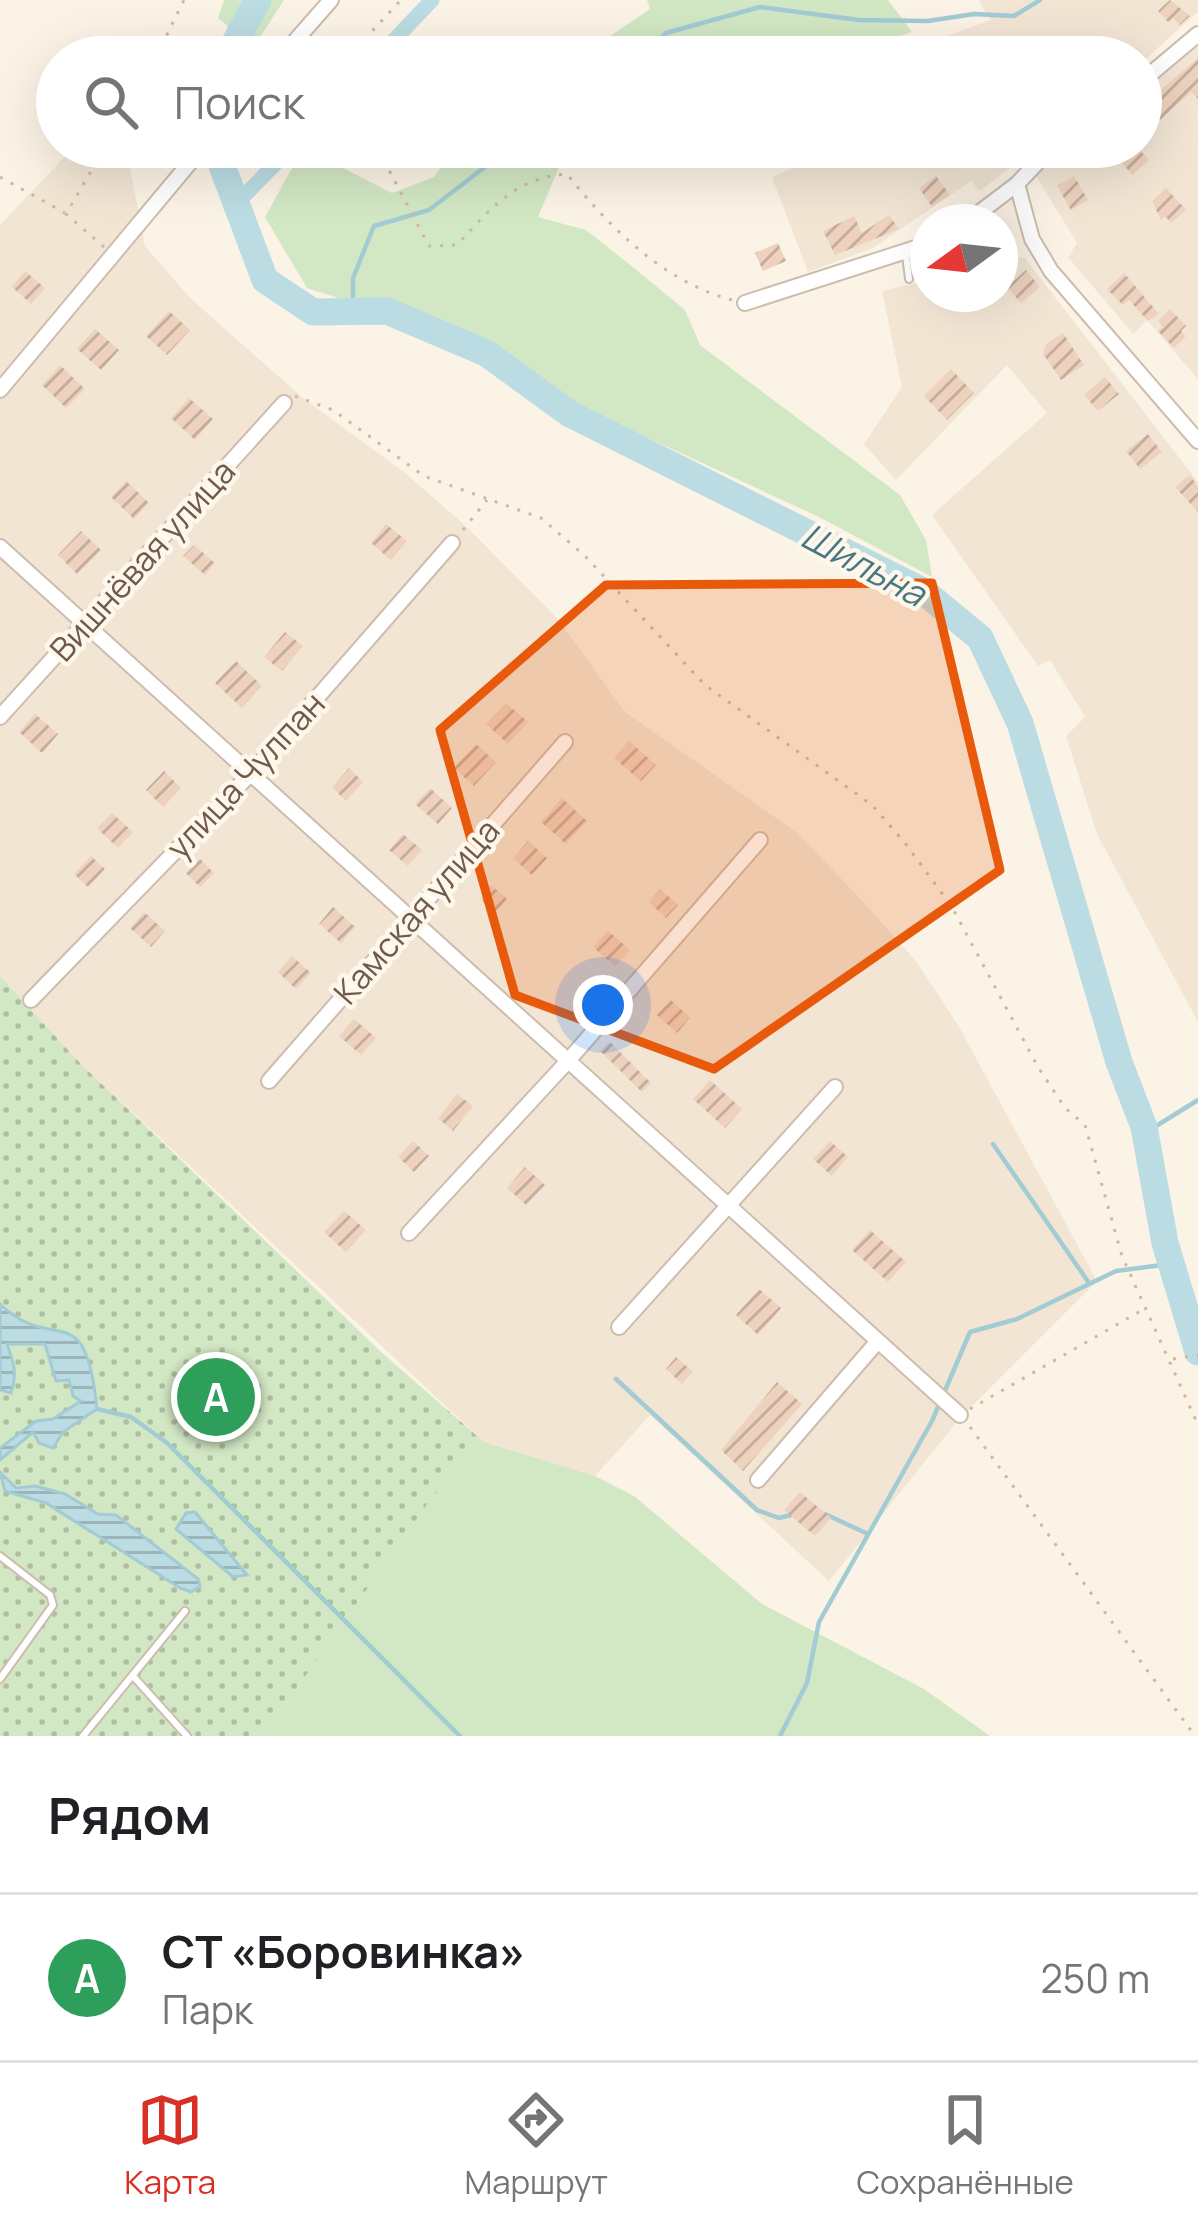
<!DOCTYPE html>
<html lang="ru">
<head>
<meta charset="utf-8">
<style>
  :root { --surface:#fff; --page:#f2f2f2; --text:#202124; --muted:#757577; --line:#e0e0e0; --accent:#d93025 }
  body { margin:0; font-family:Manrope,sans-serif; background:var(--page); color:var(--text) }
  .compass { position:absolute; left:910px; top:204px; width:108px; height:108px; border-radius:50%; background:var(--surface); box-shadow:0 12px 48px #0002; rotate:255deg }
  .you { position:absolute; left:603px; top:1005px; width:42px; height:42px; margin:-30px; border:9px solid #fff; border-radius:50%; background:#1a73e8; box-shadow:0 0 0 18px #1a73e833 }
  .badge { display:grid; place-items:center; width:78px; height:78px; border-radius:50%; background:var(--accent); color:#fff; font-size:39px; font-weight:700 }
  .pin { position:absolute; translate:-50% -50%; border:6px solid #fff; box-shadow:0 3px 12px #0006 }
  .list { margin:0; padding:0; list-style:none }
  h2 { display:flex; justify-content:space-between; align-items:center; height:156px; margin:0; padding:0 48px; font-size:51px }
  h2 small { font-size:39px; font-weight:400; color:var(--muted) }
  .list li { display:grid; grid-template-columns:78px 1fr auto; gap:36px; align-items:center; box-sizing:border-box; height:168px; padding:0 48px; border-top:3px solid var(--line) }
  .list b { display:block; font-size:45px; white-space:nowrap }
  .list p { margin:0; font-size:39px; white-space:nowrap; color:var(--muted) }
  .list em { font-size:39px; font-style:normal; color:var(--muted) }
  .icon { flex:none; width:66px; height:66px; fill:none; stroke:currentColor; stroke-width:2; stroke-linecap:round; stroke-linejoin:round }
  .map { position:relative; flex:none; width:1198px; height:1736px; overflow:hidden }
  .search { position:absolute; background:var(--surface); box-shadow:0 12px 48px #0002; left:36px; right:36px; top:36px; height:132px; display:flex; align-items:center; gap:30px; box-sizing:border-box; padding:0 42px; border-radius:66px; color:var(--muted); font-size:45px }
  .sheet { height:324px; background:var(--surface) }
  nav { display:flex; justify-content:space-around; align-items:center; box-sizing:border-box; height:168px; border-top:3px solid var(--line); background:var(--surface); font-size:33px; color:var(--muted) }
  nav a { display:grid; justify-items:center; gap:6px }
  nav .on { color:var(--accent) }
  .map>svg:first-child { display:block }
</style>
</head>
<body>
<div class="map">
<svg width="1198" height="1736" viewBox="0 0 1198 1736">
  <defs>
    <pattern id="park-dots" width="8" height="8" patternUnits="userSpaceOnUse" patternTransform="scale(3)"><rect width="8" height="8" fill="#d2e7c4"/><path d="M2 2h.1M6 6h.1" fill="none" stroke="#afbea1" stroke-width="1.8" stroke-linecap="round"/></pattern>
    <pattern id="water-rules" width="6" height="5" patternUnits="userSpaceOnUse" patternTransform="scale(3)"><rect width="6" height="5" fill="#bbdce3"/><path d="M0 2.5h6" fill="none" stroke="#9cb5ba"/></pattern>
    <pattern id="building-hatch" width="6" height="6" patternUnits="userSpaceOnUse" patternTransform="scale(3)"><rect width="6" height="6" fill="#eed2be"/><path d="M-1 1l2-2M0 6l6-6M5 7l2-2" fill="none" stroke="#c5ad9d"/></pattern>
  </defs>
  <rect width="100%" height="100%" fill="#fbf3e5"/>
  <path fill="#f2e5d4" d="M978,0H1198V12L1141,63V57H888L991,20Z
    M1198,45V379L1147,320L1133,334L1068,257L1077,243L1036,176L1067,147H1141V93Z
    M74,147H126L145,246L190,298L303,398L405,473L468,528L557,618L625,712L796,832L856,894L916,961L958,1025L1097,1281L959,1419L829,1581L650,1415L595,1476L484,1442L80,1063L0,976V225Z
    M841,147H1036L980,191L971,181L873,248L808,272L772,177Z
    M1024,257L1198,482V1022L1097,834L1066,736L1085,717L1050,660L1038,666L932,515L1047,413L1007,365L896,480L864,444L902,387L882,291L928,280V294H1000V262Z"/>
  <path fill="#d2e7c4" d="M224,0H284L253,48L218,18Z
    M647,0H888L912,32L836,57L743,51L728,57H579L650,9Z
    M457,147H574L563,158L538,217L586,230L629,264L685,310L700,345L900,495L926,540L932,577L819,517L572,403L490,347L307,288L265,217L296,161L339,166L392,193L434,177Z
    M484,1442L595,1476L634,1496L762,1604L924,1689L990,1736H263L430,1500Z"/>
  <path fill="url(#park-dots)" d="M0,976L80,1063L381,1352L484,1442L430,1500L263,1736H0Z"/>
  <path fill="url(#water-rules)" stroke="#a2cbd4" stroke-width="3" d="M0,1304C55,1357 85,1292 97,1409L63,1432L53,1448L39,1443L33,1432L0,1460V1448L36,1421L53,1419L81,1401L73,1396L69,1380L56,1381L45,1344H7C13,1361 18,1374 11,1393L0,1390Z
    M0,1472L16,1488L35,1486L65,1494L98,1514L116,1515L198,1579L200,1586L191,1592L180,1588L46,1503L5,1491Z
    M195,1512L247,1575L233,1577L176,1529L186,1513Z"/>
  <g fill="none" stroke-linecap="round" stroke-linejoin="round">
    <path stroke="#a2cbd4" stroke-width="4.5" d="M644,57L666,33L760,7L859,20L928,21L974,14L1014,16L1040,0
      M353,311V278L374,226L429,210L511,147
      M1145,1133L1198,1100
      M993,1144L1089,1283
      M616,1379L757,1510L779,1518L791,1515
      M97,1409L131,1417L166,1442L460,1736
      M825,1514L868,1534
      M780,1736L807,1683L819,1622L932,1421L970,1332L1017,1319L1116,1271L1170,1264"/>
    <path stroke="#bbdce3" stroke-width="15" d="M378,57L432,0
      M235,205L292,147"/>
    <path stroke="#bbdce3" stroke-width="27" d="M227,57L258,0
      M215,147L265,280L313,312L387,311L486,353L570,414L923,591L980,638L1020,723L1119,1062L1144,1127L1165,1243L1198,1352"/>
  </g>
  <path fill="url(#building-hatch)" d="M1170,0L1190,16L1180,25L1173,18L1168,22L1158,11Z
    M1198,58V99L1191,92L1159,121L1144,104Z
    M1109,147H1137L1149,160L1132,175Z
    M936,176L950,195L932,207L919,188Z
    M1074,176L1088,200L1071,210L1057,186Z
    M1166,188L1186,210L1171,223L1165,216L1161,220L1152,201Z
    M889,215L899,229L835,255L823,231L854,216L862,233Z
    M778,243L786,261L763,271L755,253Z
    M1026,270L1040,287L1021,303L1007,287Z
    M25,271L45,288L31,304L12,287Z
    M1124,273L1159,314L1148,321L1129,300L1123,305L1107,289Z
    M1170,309L1186,326L1181,331L1186,336L1174,348L1158,331L1163,327L1158,321Z
    M169,311L190,330L167,355L146,336Z
    M95,329L119,350L101,370L77,349Z
    M1063,333L1084,365L1061,380L1043,354L1046,344Z
    M60,365L85,389L66,408L42,385Z
    M951,369L974,393L947,420L924,396Z
    M1105,377L1119,394L1098,411L1084,395Z
    M189,398L213,419L195,440L171,418Z
    M1148,434L1162,452L1140,469L1126,451Z
    M1190,475L1198,487V512L1175,487Z
    M126,481L149,503L134,519L111,497Z
    M386,524L407,541L391,560L371,543Z
    M81,531L101,550L77,574L58,555Z
    M194,545L215,563L205,575L183,556Z
    M285,632L303,646L282,671L264,657Z
    M236,661L262,686L242,708L215,683Z
    M506,703L528,722L508,744L486,724Z
    M35,714L58,734L42,753L19,732Z
    M629,741L656,765L641,781L614,758Z
    M476,744L496,762L474,786L454,768Z
    M349,768L363,782L346,801L332,787Z
    M164,771L181,788L163,807L146,790Z
    M430,788L452,808L438,824L415,804Z
    M562,798L587,821L566,844L541,822Z
    M112,813L133,832L118,848L97,828Z
    M403,834L422,850L408,866L389,850Z
    M528,841L547,858L532,875L513,858Z
    M91,856L105,869L88,887L74,874Z
    M200,859L214,873L200,887L186,873Z
    M491,885L507,899L495,913L480,899Z
    M660,889L678,905L666,918L649,902Z
    M333,907L355,927L341,943L319,924Z
    M144,912L165,931L151,947L130,928Z
    M608,931L630,950L615,966L593,947Z
    M292,956L311,973L296,989L278,972Z
    M671,1000L690,1018L677,1033L657,1015Z
    M354,1019L376,1038L361,1055L339,1036Z
    M610,1042L651,1083L642,1092L600,1051Z
    M710,1080L742,1109L725,1128L693,1099Z
    M457,1094L473,1106L453,1131L438,1118Z
    M413,1141L429,1156L414,1172L398,1157Z
    M830,1141L848,1157L832,1176L813,1159Z
    M525,1167L545,1185L526,1205L507,1188Z
    M344,1211L366,1230L346,1252L324,1232Z
    M870,1230L906,1262L888,1282L852,1250Z
    M759,1289L781,1308L758,1335L736,1315Z
    M676,1357L693,1372L682,1384L666,1369Z
    M777,1382L802,1404L743,1471L721,1450Z
    M800,1492L831,1518L815,1536L784,1510Z"/>
  <g fill="none" stroke-linecap="round" stroke-linejoin="round">
    <g stroke="#cdbdaf" stroke-width="10">
      <path id="lane" d="M906,255L909,279
        M0,1556L50,1595L53,1605L0,1679
        M133,1676L187,1736
        M83,1736L185,1611"/>
    </g>
    <g stroke="#cdbdaf" stroke-width="18">
      <path id="street" d="M281,57L331,0
        M1141,82L1198,34
        M1017,184L1032,239L1051,271L1198,441
        M967,222L1017,184L1052,147
        M745,303L928,244
        M0,390L203,147
        M0,547L960,1415
        M0,717L284,403
        M31,1000L253,771L452,543
        M269,1081L565,742
        M409,1233L567,1062L760,840
        M619,1327L835,1087
        M758,1480L878,1341"/>
    </g>
    <path stroke="#d3b6a2" stroke-width="3" stroke-dasharray="3 9" stroke-linecap="butt" d="M156,57L184,0
      M348,57L401,0
      M348,147L389,170L429,246L457,245C490,209 516,177 567,174C610,228 664,282 732,300
      M0,177L65,213
      M104,247L66,214L105,147
      M295,396L333,410L424,476L541,518L585,556L705,685L872,805L905,843L952,907L1038,1067L1065,1108L1085,1125L1122,1256L1198,1425
      M463,530L487,500
      M1173,1359L1198,1355
      M970,1409L1144,1309
      M970,1427L1195,1736"/>
    <use href="#lane" stroke="#fff" stroke-width="6"/>
    <use href="#street" stroke="#fff" stroke-width="14"/>
  </g>
  <path fill="#e8590c" fill-opacity="0.2" stroke="#e8590c" stroke-width="9" stroke-linejoin="round" d="M932,583L1000,870L714,1069L515,995L440,730L606,585Z"/>
  <g text-anchor="middle" dominant-baseline="central" stroke-width="9" stroke-linejoin="round" paint-order="stroke">
    <g font-size="33" fill="#715a4c" stroke="#fef7eb">
      <text transform="translate(142 560) rotate(-48)">Вишнёвая улица</text>
      <text transform="translate(245 775) rotate(-47)">улица Чулпан</text>
      <text transform="translate(416 911) rotate(-49)">Камская улица</text>
    </g>
    <g font-size="36" font-style="italic" fill="#477883" stroke="#fef7eb">
      <text transform="translate(864 564) rotate(28)">Шильна</text>
    </g>
  </g>
</svg>
<svg class="compass" viewBox="-18 -18 36 36"><path d="M0-13l5 13h-10z" fill="#e53935"/><path d="M0 13l5-13h-10z" fill="#757577"/></svg>
<div class="you"></div>
<div class="pin badge" style="left:216px;top:1397px;background:#2e9e5b">A</div>
<div class="search"><svg class="icon" aria-label="search" viewBox="0 0 24 24"><circle cx="10" cy="10" r="6"/><path d="M15 15l6 6"/></svg>Поиск</div>
</div>
<section class="sheet">
<h2>Рядом<small></small></h2>
<ul class="list">
<li><span class="badge" style="background:#2e9e5b">A</span><div><b>СТ «Боровинка»</b><p>Парк</p></div><em>250 m</em></li>
</ul>
</section>
<nav>
<a class="on"><svg class="icon" aria-label="map" viewBox="0 0 24 24"><path d="M3 6l6-2 6 2 6-2v14l-6 2-6-2-6 2zM9 4v14M15 6v14"/></svg>Карта</a>
<a><svg class="icon" aria-label="directions" viewBox="0 0 24 24"><path d="M12 3l9 9-9 9-9-9zM9 14v-3h6M13 9l2 2-2 2"/></svg>Маршрут</a>
<a><svg class="icon" aria-label="saved" viewBox="0 0 24 24"><path d="M7 4h10v16l-5-4-5 4z"/></svg>Сохранённые</a>
</nav>
</body>
</html>
